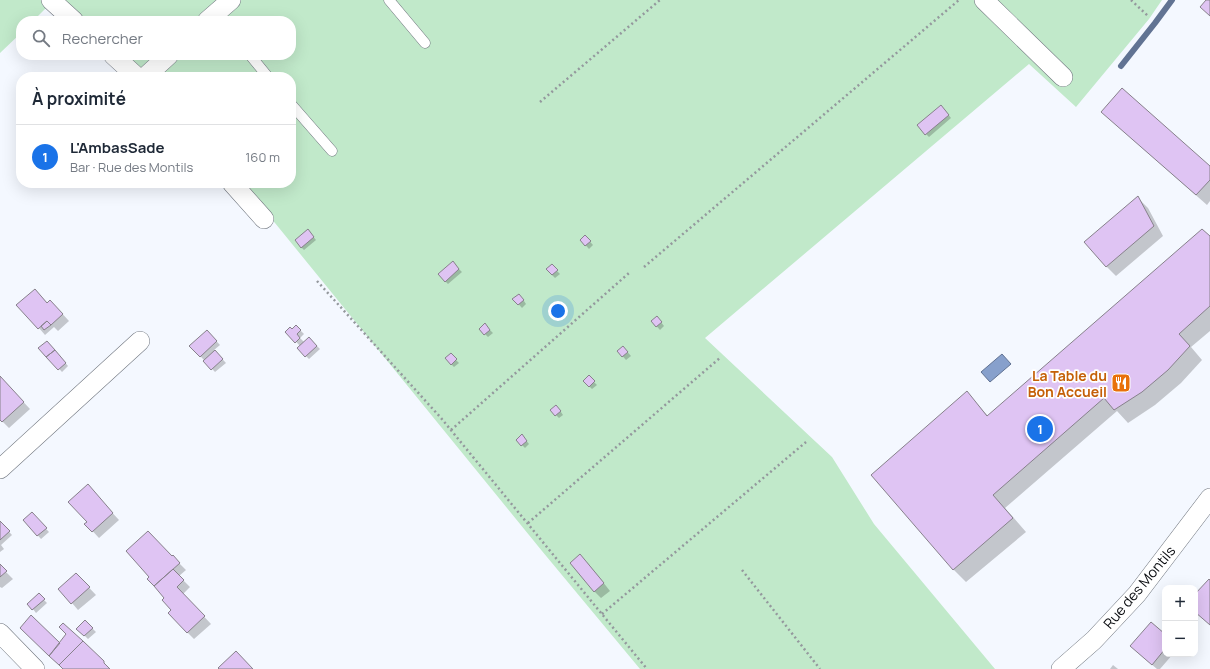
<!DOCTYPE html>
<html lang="fr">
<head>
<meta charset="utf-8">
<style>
  :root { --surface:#fff; --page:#f2f2f3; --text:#1f2937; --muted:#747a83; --line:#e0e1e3; --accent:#1a73e8 }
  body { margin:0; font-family:Manrope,sans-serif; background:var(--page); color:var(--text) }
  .controls { position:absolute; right:12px; bottom:12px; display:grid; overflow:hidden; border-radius:8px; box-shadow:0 4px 16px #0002 }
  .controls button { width:36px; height:36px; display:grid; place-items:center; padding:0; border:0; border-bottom:1px solid var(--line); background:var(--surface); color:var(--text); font:20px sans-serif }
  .you { position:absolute; left:558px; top:311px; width:14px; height:14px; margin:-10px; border:3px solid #fff; border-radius:50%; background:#1a73e8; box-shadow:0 0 0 6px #1a73e833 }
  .badge { display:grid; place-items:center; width:26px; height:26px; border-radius:50%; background:var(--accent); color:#fff; font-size:13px; font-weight:700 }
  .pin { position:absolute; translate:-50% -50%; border:2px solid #fff; box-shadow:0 1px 4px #0006 }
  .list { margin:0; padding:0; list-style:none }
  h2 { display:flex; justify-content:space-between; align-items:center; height:52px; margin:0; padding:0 16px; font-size:17px }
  h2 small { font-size:13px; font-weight:400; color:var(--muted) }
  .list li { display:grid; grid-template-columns:26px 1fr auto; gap:12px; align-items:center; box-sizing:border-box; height:64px; padding:0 16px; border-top:1px solid var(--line) }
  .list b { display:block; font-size:15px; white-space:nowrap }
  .list p { margin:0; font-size:13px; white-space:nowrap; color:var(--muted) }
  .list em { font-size:13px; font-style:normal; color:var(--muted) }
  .icon { flex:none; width:22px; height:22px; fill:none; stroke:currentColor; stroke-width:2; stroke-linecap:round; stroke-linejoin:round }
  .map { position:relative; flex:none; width:1210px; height:669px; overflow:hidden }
  .search { position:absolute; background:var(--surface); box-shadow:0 4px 16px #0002; left:16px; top:16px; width:280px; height:44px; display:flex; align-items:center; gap:10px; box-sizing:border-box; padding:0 14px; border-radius:16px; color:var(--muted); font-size:15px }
  .panel { position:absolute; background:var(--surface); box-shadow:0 4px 16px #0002; left:16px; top:72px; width:280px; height:116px; border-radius:16px }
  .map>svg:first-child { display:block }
</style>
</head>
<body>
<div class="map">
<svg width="1210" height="669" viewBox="0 0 1210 669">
  <rect width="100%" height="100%" fill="#f4f8ff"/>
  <path fill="#c1e9ca" d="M0,0H43L49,5L33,21H21V33L0,53Z
    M57,0H1162L1149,19L1076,107L1029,64L705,338L832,457L874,524L995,669H640L542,551L275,223L240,183H291V77H143L118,55H291V21H80Z"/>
  <path fill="#87a0cc" stroke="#617393" d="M1002,354L1011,364L990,382L981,372Z"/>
  <path fill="#0003" d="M944,109L951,118L929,137L926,134Z
    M1113,122L1210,168V201L1207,205Z
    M1138,198L1148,208L1163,236L1116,276L1106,266Z
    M311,234L316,240L304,250L301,247Z
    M585,236L593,245L589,249L581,240Z
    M1210,237V331L1191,347L1202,360L1181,383L1155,405L1128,423L1117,411L1005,508L1026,532L966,582L953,569L967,393L988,416Z
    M453,263L462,272L448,284L445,281Z
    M552,266L560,274L555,278L547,270Z
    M42,297L48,304L57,308L69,321L58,331L54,327L45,335L39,328Z
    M522,298L526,304L522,308L514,299Z
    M657,317L664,326L660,330L652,321Z
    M296,326L304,334L300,338L304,342L309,338L320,349L309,359L298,348L300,346L287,332L292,330Z
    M488,328L493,333L488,337L485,334Z
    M207,331L220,345L214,350L226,363L215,372L191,346Z
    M50,345L68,366L62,372L40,348Z
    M623,347L631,356L626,360L618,351Z
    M451,355L459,363L454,367L451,364Z
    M0,377L30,409L9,428L0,419Z
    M592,380L597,385L592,389L589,386Z
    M559,409L563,415L559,418L556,415Z
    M525,439L529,444L525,448L517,440Z
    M94,493L119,520L99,538L86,524L88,522Z
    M35,517L49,532L41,539L24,520Z
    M0,522L12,535L1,545L4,549L0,552Z
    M173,557L186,570L179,576L190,587L183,594L211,624L194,639L187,632L172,610L166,598L151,577Z
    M587,562L610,591L601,598L594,591Z
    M0,566L13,579L2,588L0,587Z
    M76,574L96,595L78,610L72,603Z
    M39,595L47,603L36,613L29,604Z
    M85,621L96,632L88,639L78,629Z
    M1165,636V654H1173L1160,669H1157L1138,653Z
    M1113,665L1118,669H1110Z"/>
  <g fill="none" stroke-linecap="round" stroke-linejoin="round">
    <path stroke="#617393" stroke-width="6" d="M1121,66L1155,23L1172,0"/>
  </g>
  <path fill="#dfc4f3" stroke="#87818b" d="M1206,0H1210V16L1200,7Z
    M1122,88L1210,166V180L1196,195L1101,112Z
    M941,105L949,115L925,135L917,125Z
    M1138,196L1154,226L1106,267L1084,242Z
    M308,229L314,237L301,248L295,240Z
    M1202,229L1210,236V306L1179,334L1190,346L1168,370L1142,392L1114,410L1104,398L993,495L1013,518L953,570L871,475L967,391L987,416Z
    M585,235L591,241L585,246L580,240Z
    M453,261L459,269L445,282L438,274Z
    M552,264L558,270L552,275L546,269Z
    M35,289L47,303L50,300L63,314L51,325L47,321L38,329L16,305Z
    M519,294L524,300L518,305L512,299Z
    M657,316L662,322L656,327L651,321Z
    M47,321L51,325L44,330L41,326Z
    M485,323L490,330L484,335L479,329Z
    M296,325L301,330L297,334L300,338L295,343L285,332L290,327L292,329Z
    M207,330L217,341L200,357L189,346Z
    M309,337L317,346L305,357L297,348Z
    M47,341L55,350L46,357L38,348Z
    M623,346L628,352L622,357L617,351Z
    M55,350L66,363L58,370L46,357Z
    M215,350L223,359L211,370L203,361Z
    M451,353L457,359L451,365L445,358Z
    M589,375L595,381L589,387L583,381Z
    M0,376L24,402L2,422L0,420Z
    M556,405L561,411L555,416L550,410Z
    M522,434L527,441L521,446L516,440Z
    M88,484L113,513L92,532L84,524L87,522L68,502Z
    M32,512L47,528L37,536L23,520Z
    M0,521L10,531L0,540Z
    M148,531L172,556L173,555L180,563L154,586L147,579L149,577L126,551Z
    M580,554L604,583L594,592L570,563Z
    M0,564L7,571L0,577Z
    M173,569L184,580L177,587L205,616L187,633L168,613L171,610L162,600L164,598L154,586Z
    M76,573L90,587L71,604L58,589Z
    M1209,579L1210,580V625L1195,612V594Z
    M39,593L45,599L32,610L27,604Z
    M31,615L60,643L49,656L20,628Z
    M85,620L93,628L84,636L76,629Z
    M1151,622L1165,634V649L1152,665L1130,646Z
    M63,623L83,641L59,665L49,656L66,634L59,627Z
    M83,641L104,661V663L110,669H63L59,665Z
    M236,651L253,669H219L218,668Z"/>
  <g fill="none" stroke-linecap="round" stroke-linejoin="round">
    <g stroke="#6f757e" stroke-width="11">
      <path id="service" d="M389,0L425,43
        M250,55L268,77
        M291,104L332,151"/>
    </g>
    <g stroke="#6f757e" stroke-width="20">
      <path id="minor" d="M51,0L74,21
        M984,0L1063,77
        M207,21L231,0
        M113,55L137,77
        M145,77L169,55
        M232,183L264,219
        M0,469L140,341
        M0,633L35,669
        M1061,669L1094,640L1137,594L1210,498"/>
    </g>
    <path stroke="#94989d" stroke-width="2.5" stroke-dasharray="2 3" stroke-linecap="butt" d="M1131,0L1148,16
      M540,102L660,0
      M644,267L959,0
      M317,281L441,418L647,669
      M451,430L629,273
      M528,523L721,357
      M742,570L820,669
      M602,614L806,442"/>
    <use href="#service" stroke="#fff" stroke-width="10"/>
    <use href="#minor" stroke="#fff" stroke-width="19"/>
  </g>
  <defs>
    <g id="restaurant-square" transform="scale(1)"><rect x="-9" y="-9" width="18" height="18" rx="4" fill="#e8710a" stroke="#fff"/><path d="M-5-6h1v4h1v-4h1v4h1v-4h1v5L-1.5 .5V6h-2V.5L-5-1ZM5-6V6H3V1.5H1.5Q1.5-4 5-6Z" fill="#fff"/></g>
  </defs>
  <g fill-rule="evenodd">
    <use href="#restaurant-square" x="1121" y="383"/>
  </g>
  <g text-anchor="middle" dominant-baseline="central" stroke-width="3.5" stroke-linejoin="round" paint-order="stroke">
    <g font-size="14" font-weight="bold" fill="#c56008" stroke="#fff" text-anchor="end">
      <text x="1107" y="375">La Table du<tspan x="1107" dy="16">Bon Accueil</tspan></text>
    </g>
    <g font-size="14" fill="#090b0f" stroke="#fff">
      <text transform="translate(1139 587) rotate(-50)">Rue des Montils</text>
    </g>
  </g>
</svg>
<div class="controls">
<button>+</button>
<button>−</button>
</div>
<div class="you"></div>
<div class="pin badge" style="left:1040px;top:429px">1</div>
<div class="search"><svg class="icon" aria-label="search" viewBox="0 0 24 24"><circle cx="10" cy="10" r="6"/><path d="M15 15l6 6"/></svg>Rechercher</div>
<section class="panel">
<h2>À proximité<small></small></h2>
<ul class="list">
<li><span class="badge">1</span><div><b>L'AmbasSade</b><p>Bar · Rue des Montils</p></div><em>160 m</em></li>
</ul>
</section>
</div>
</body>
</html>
